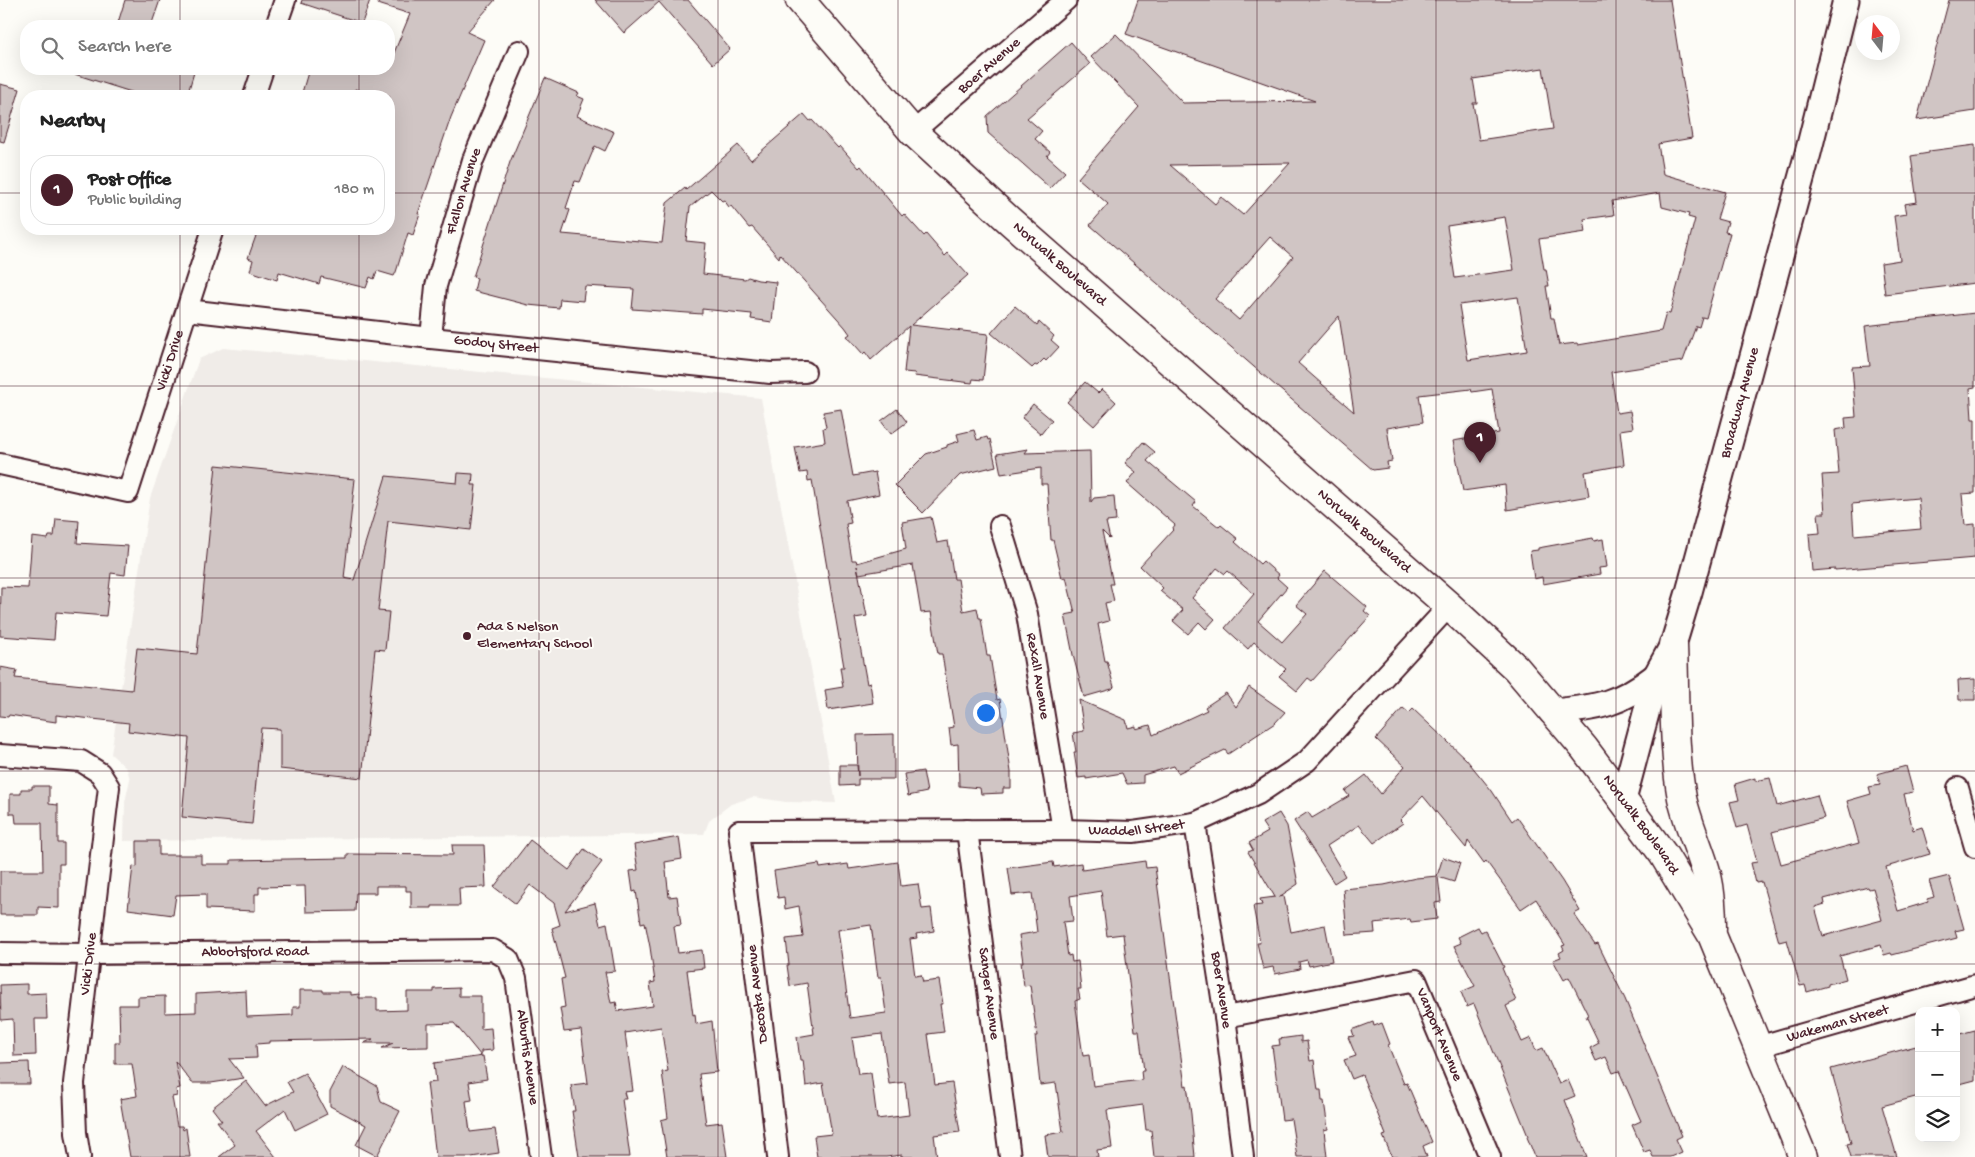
<!DOCTYPE html>
<html lang="en">
<head>
<meta charset="utf-8">
<style>
  :root { --surface:#fff; --page:#f6f6f6; --text:#222; --muted:#767676; --line:#e0e0e0; --accent:#4a1f2b }
  body { margin:0; font-family:"Gochi Hand",sans-serif; background:var(--page); color:var(--text) }
  .controls { position:absolute; right:15px; bottom:15px; display:grid; overflow:hidden; border-radius:10px; box-shadow:0 5px 20px #0002 }
  .controls button { width:45px; height:45px; display:grid; place-items:center; padding:0; border:0; border-bottom:1px solid var(--line); background:var(--surface); color:var(--text); font:25px sans-serif }
  .compass { position:absolute; left:1855px; top:15px; width:45px; height:45px; border-radius:50%; background:var(--surface); box-shadow:0 5px 20px #0002; rotate:344deg }
  .you { position:absolute; left:985px; top:712px; width:18px; height:18px; margin:-12px; border:4px solid #fff; border-radius:50%; background:#1a73e8; box-shadow:0 0 0 8px #1a73e833 }
  .badge { display:grid; place-items:center; width:32px; height:32px; border-radius:50%; background:var(--accent); color:#fff; font-size:16px; font-weight:700 }
  .pin { position:absolute; translate:-50% -41px; filter:drop-shadow(0 1px 2px #0008) }
  .pin::after { content:''; position:absolute; top:26px; width:18px; height:15px; background:inherit; clip-path:polygon(0 0,100% 0,50% 100%) }
  .list { margin:0; padding:0; list-style:none }
  h2 { display:flex; justify-content:space-between; align-items:center; height:65px; margin:0; padding:0 20px; font-size:21px }
  h2 small { font-size:16px; font-weight:400; color:var(--muted) }
  .list li { display:grid; grid-template-columns:32px 1fr auto; gap:15px; align-items:center; box-sizing:border-box; height:70px; margin:0 10px 10px; padding:0 10px; border:1px solid var(--line); border-radius:20px }
  .list b { display:block; font-size:19px; white-space:nowrap }
  .list p { margin:0; font-size:16px; white-space:nowrap; color:var(--muted) }
  .list em { font-size:16px; font-style:normal; color:var(--muted) }
  .icon { flex:none; width:28px; height:28px; fill:none; stroke:currentColor; stroke-width:2; stroke-linecap:round; stroke-linejoin:round }
  .map { position:relative; flex:none; width:1975px; height:1157px; overflow:hidden }
  .search { position:absolute; background:var(--surface); box-shadow:0 5px 20px #0002; left:20px; top:20px; width:375px; height:55px; display:flex; align-items:center; gap:12px; box-sizing:border-box; padding:0 18px; border-radius:20px; color:var(--muted); font-size:19px }
  .panel { position:absolute; background:var(--surface); box-shadow:0 5px 20px #0002; left:20px; top:90px; width:375px; height:145px; border-radius:20px }
  .map>svg:first-child { display:block }
</style>
</head>
<body>
<div class="map">
<svg width="1975" height="1157" viewBox="0 0 1975 1157">
  <rect width="100%" height="100%" fill="#fdfcf7"/>
  <filter id="ink" filterUnits="userSpaceOnUse"><feTurbulence type="fractalNoise" baseFrequency=".02" numOctaves="2"/><feDisplacementMap in="SourceGraphic" scale="10" xChannelSelector="R" yChannelSelector="G"/><feConvolveMatrix kernelMatrix="1 2 1 2 8 2 1 2 1" color-interpolation-filters="sRGB"/></filter>
  <g filter="url(#ink)">
    <path fill="#f0ece8" d="M223,348L761,398L836,803L786,802L753,797L731,804L709,821L704,834L124,841L125,802L130,779L127,769L111,754L150,498L199,359Z"/>
    <path fill="#d0c5c4" stroke="#4a1f2b" fill-rule="evenodd" d="M125,0H160L151,26H117Z
      M302,0H370L362,23L301,3Z
      M379,0H495L467,32L484,40L451,117L418,214H420L413,235L408,233L396,272L394,276L377,271L374,279L370,277L366,288L321,277L319,284L279,272L277,280L250,271L253,260L248,258L257,233H259L260,229H389V96H380L355,89L353,96H301L309,69H389V65L410,14L378,4Z
      M595,0H688L730,49L713,64L659,2L624,33Z
      M1138,0H1670L1692,138L1658,144L1663,174L1725,192L1717,219L1728,222L1725,232L1730,233L1706,318L1702,317L1699,327L1696,326L1683,361L1611,372L1617,413L1630,411L1633,428L1620,430L1624,465L1585,472L1589,496L1507,510L1505,485L1463,491L1453,441L1499,433L1492,389L1472,392L1471,389L1419,395L1423,422L1387,428L1392,461L1387,462L1388,468L1373,470L1090,225L1108,204L1078,178L1139,107L1091,57L1116,34L1183,103L1315,101L1126,34ZM1543,68L1553,129L1479,140L1473,103H1477L1473,79ZM1290,163L1243,215L1221,197L1215,204L1170,165ZM1660,193L1662,207L1689,214L1688,217L1695,219L1670,314L1666,313L1661,331L1578,345L1577,343L1559,345L1554,318H1551L1546,286H1549L1546,269H1544L1539,239L1586,232L1584,219L1614,215L1612,201ZM1505,217L1514,270L1455,278L1447,226ZM1270,237L1293,257L1239,320L1215,299ZM1518,297L1527,351L1468,360L1459,305ZM1339,316L1354,412L1298,363Z
      M1949,0H1975V111L1917,120Z
      M1071,42L1090,64L1027,118L1042,131L1035,139L1050,152L1047,156L1065,172L1050,188L988,133L987,116Z
      M69,69H195L187,96H144L68,72Z
      M545,78L579,93L577,96L584,99L577,116L614,132L605,151L595,146L580,182L575,181L566,208L570,210L562,234L662,243L667,203L685,188L686,190L738,145L751,160L804,114L810,121L812,120L838,148L840,146L859,168L861,166L902,216L904,214L924,236L926,234L945,256L948,253L968,275L911,325L988,334L983,380L973,379L972,383L914,376L915,373L904,372L909,326L871,360L865,352L863,354L847,336L850,334L845,327L780,254L779,258L752,227L749,228L731,206L729,207L724,200L722,201L711,190L690,207L686,241L706,243L703,274L745,279L748,277L758,280L776,282L772,322L751,319L752,314L702,309V314L632,309L634,289L585,286L583,301L560,299L559,308L528,305L474,291L477,278L473,277L510,162Z
      M0,84L20,89L4,142L0,141Z
      M1975,145V283L1885,294L1881,263L1900,260L1894,216L1906,214L1904,204L1917,202L1911,156L1929,153V151Z
      M1015,306L1037,325L1039,322L1054,336L1051,340L1059,347L1046,361L1044,359L1037,366L1035,365L1032,368L991,333Z
      M1975,313V387L1970,388L1972,419H1975V493L1962,494L1965,525L1975,524V558L1835,570V569L1812,571L1809,534L1820,533L1818,513H1825L1822,475L1839,474L1835,430L1846,428L1845,418L1856,417L1852,367L1870,366L1865,326ZM1918,498L1921,529L1854,535L1852,504Z
      M1085,382L1098,393L1102,389L1116,402L1094,426L1067,402Z
      M1033,404L1052,420L1041,434L1022,418Z
      M841,409L853,476L875,472L879,494L847,501L851,523L846,524L852,560H856L857,563L906,549L902,522L931,517L937,543L948,541L954,579H958L963,611L977,608L979,618H981L987,656H990L997,700L1000,699L1011,772V788H1003V793L981,794L980,788L959,786L958,744L951,745L949,728L954,727L942,654H938L931,612L921,613L913,565L859,574L857,566L867,616L855,618L867,684L870,683L873,703L828,710L825,690L843,687L840,667H844L812,480L808,481L807,472L800,473L795,447L825,442L823,428L826,427L823,412Z
      M897,409L907,422L891,434L881,421Z
      M974,430L977,440L987,437L988,440L990,439L996,466L960,475L923,513L895,485L926,454L947,447V445L959,441L957,434Z
      M1143,442L1155,452L1147,461L1196,502L1193,506L1219,527L1221,525L1238,539L1235,542L1260,564L1263,561L1279,575L1277,578L1287,587L1258,621L1282,642L1307,614L1296,605L1325,571L1367,607L1364,611L1370,616L1312,681L1308,678L1297,691L1279,676L1286,669L1254,642L1248,649L1225,628L1254,594L1228,571L1225,574L1217,568L1192,598L1215,619L1206,629L1199,622L1188,634L1173,621L1183,610L1160,591L1163,588L1140,566L1173,530L1172,529L1175,525L1127,483L1136,472L1125,463Z
      M1028,449L1025,453L1090,451L1091,502L1094,498L1114,496L1116,521L1106,522L1110,539L1102,531L1113,584H1110L1114,601L1105,603L1109,621L1098,624L1105,661H1107L1114,687L1112,689L1084,697L1073,655L1065,615L1075,613L1066,577L1062,578L1053,540H1051L1047,484H1041V468L1001,474L997,454Z
      M216,465L355,479L344,578L354,580L386,476L457,483L458,473L473,474L472,485H476L471,530L388,521L378,611L389,612L385,650L375,649L362,778L280,769V729L261,728L252,824L182,817L189,738L128,731L129,723L56,715V722L9,715L8,717L0,716V667L17,670L15,678L132,690L137,648L197,654Z
      M56,519L79,521L77,543L128,546L125,575L111,573L106,616L56,612L54,640L0,636L1,587L28,588L32,537L48,539L49,536H54Z
      M1593,538L1594,541L1603,539L1607,567L1599,568L1600,574L1543,584L1542,577L1534,579L1530,551L1538,550V548Z
      M1975,679V700H1959L1958,680Z
      M1249,687L1285,712L1275,723L1228,754L1225,750L1178,773L1174,766L1143,775V783L1127,784L1122,773L1086,779V777L1078,778L1074,752H1076L1073,733L1084,731L1079,700L1126,720L1128,728L1136,726V729L1150,725L1153,735L1207,710L1205,707L1226,693L1236,707Z
      M1403,708L1409,713L1413,709L1466,759L1492,791L1512,821L1517,817L1562,881L1580,911L1574,914L1595,945L1598,944L1625,999L1682,1136L1676,1139L1682,1152L1670,1157H1653L1650,1150L1644,1152L1632,1125L1641,1121L1619,1071L1613,1073L1606,1057L1596,1061L1590,1048L1599,1043L1586,1016L1588,1015L1569,977L1564,980L1553,960L1561,957L1559,953L1564,950L1562,946L1565,945L1536,899L1521,909L1486,861L1484,863L1468,841L1466,848L1423,796L1400,820L1403,823L1374,843L1359,825L1327,846L1345,876L1334,883L1294,821L1308,812L1312,818L1349,796L1345,791L1366,775L1381,794L1405,766L1376,739Z
      M894,734V779H858V785L840,786V765H857L858,776L857,735Z
      M1906,766L1913,792L1904,794L1913,830L1922,827L1930,854L1886,867L1898,911L1928,902L1927,899L1934,897L1929,881L1949,876L1964,929L1955,931L1957,938L1892,955L1891,953L1884,955L1881,945L1840,956L1846,979L1828,984V986L1807,992L1805,985L1800,986L1787,940L1779,942L1762,882L1756,883L1751,863L1757,862L1747,825L1737,828L1730,802L1739,800L1735,784L1755,778V781L1770,778L1777,806L1817,795L1824,818L1772,832L1781,864L1859,843L1847,801L1871,794L1869,787L1880,785L1877,774ZM1868,887L1869,889L1873,888L1882,920L1823,936L1815,907L1825,904L1824,899Z
      M923,771L927,792L908,796L904,774Z
      M32,786H49V804L58,805V843H64V864H59V908L38,907V915H0V871H43L42,823H16L15,814H10V794H21V789H32Z
      M1279,813L1287,826L1298,884L1279,897L1284,896L1291,932L1325,925L1332,961L1309,966L1307,960L1299,962L1300,969L1275,974L1273,967L1263,969L1257,943H1260L1253,906L1262,905L1260,899L1275,897L1248,852L1253,850L1249,843L1268,832L1262,823Z
      M679,837L682,859L665,862L669,897L677,896L681,925L674,926L678,953L702,950L704,968L687,970L693,1015L695,1014L696,1024L712,1021L717,1072L699,1074L706,1124L722,1122L727,1157H667L661,1120L668,1118L662,1072L668,1071L661,1027L625,1033L633,1091L624,1092L626,1099H622L630,1157H579L572,1111H575L571,1085L588,1083L581,1030L564,1032L560,1008L565,1007L561,979L565,978L552,928L560,925L554,903L530,885L516,904L494,887L530,840L569,870L584,849L602,862L565,911L595,903L600,925L607,923L615,971L605,972L611,1003L616,1002L618,1011L653,1006L650,983L655,982L650,947L645,922L641,923L636,891L633,892L630,871L638,870L634,845Z
      M137,841H159V855H201V864H231V860L347,858V854L453,855L452,845H484L486,887L459,888L460,906H432V908H411V891H406V886H376V893H356L355,911L306,912L305,886L259,887V894H255V911L206,909V894L176,895L173,915L128,909L133,866L137,867Z
      M1443,857L1460,863L1454,882L1438,877L1441,902L1435,903L1437,919L1411,922L1410,919L1374,923L1375,933L1347,935L1343,889L1384,885L1416,878L1437,876Z
      M1145,861L1146,868L1155,867L1185,1086L1187,1085L1191,1114L1195,1157H1154L1151,1130H1146L1143,1105L1107,1110L1112,1148L1097,1150L1098,1157H1048L1045,1135L1063,1132L1056,1083L1040,1085L1035,1036H1037L1030,985L1024,986L1021,962H1023L1019,935L1037,932L1032,893L1012,895L1008,868L1053,862L1054,867L1081,863L1082,870ZM1101,891L1107,936L1123,934L1135,1031H1139L1144,1071H1141L1142,1080L1093,1086L1089,1055L1083,1056L1075,1001L1080,999L1078,989H1081L1078,961L1072,962L1071,955L1068,956L1063,922L1073,921L1070,896Z
      M898,862L901,886L918,884L922,909L931,908L934,931L916,934L917,938L910,939L915,976L921,975L923,982L939,980L943,1004H940L944,1032L928,1034L935,1085L952,1083L960,1132L934,1135L937,1157H902V1155L886,1157H817L814,1136L832,1134L823,1083L806,1086L803,1060H800L797,1037L814,1034L807,983L790,986L787,965H789L786,939L803,937L799,906L785,909L784,897L778,898L774,871L819,864L820,868L848,864L849,869ZM871,925L878,977H881L886,1013L850,1018L838,930ZM882,1034L889,1084L905,1082L909,1115L877,1119L871,1073L858,1074L852,1038Z
      M1478,927L1481,932L1485,930L1504,967L1502,968L1516,1001L1506,1006L1522,1042L1531,1038L1536,1051L1543,1048L1559,1084L1568,1080L1575,1096L1565,1100L1587,1157H1535L1527,1137L1528,1136L1474,1004L1467,1007L1461,992L1475,986L1454,946L1461,943L1458,937Z
      M27,984V994L46,993L47,1019H35L36,1055L14,1056L13,1019L1,1020L0,985Z
      M459,988V996H481V1029L491,1028L493,1050L481,1051V1056L454,1023L428,1024V1047L382,1048L393,1043H364L373,1039L269,1041V1043L256,1044L257,1058L229,1059L244,1078L211,1083H192L175,1061L180,1088L176,1089L177,1096L172,1097L177,1126H182L183,1130L186,1128L190,1157H130L120,1099L137,1096L132,1064H115V1042H120L119,1005H138V997L165,996V1013L196,1012V994L246,991L247,1017L293,1015V1007H300V990H323V992H351V995L359,994V998H377V1011L407,1010V992H434V989Z
      M1373,1022L1374,1026L1382,1023L1390,1044L1388,1045L1404,1084L1407,1083L1432,1142L1423,1146L1427,1157H1392L1383,1136L1386,1135L1362,1075L1352,1079L1344,1060L1356,1056L1348,1037L1354,1036L1352,1030Z
      M1975,1030V1080L1956,1085V1035Z
      M1301,1036V1042L1307,1041L1310,1061L1314,1060L1318,1090H1321L1322,1101H1324L1328,1129L1324,1130L1327,1157H1297L1291,1119L1282,1120L1272,1046L1280,1045L1279,1039Z
      M1916,1046L1919,1057V1096L1882,1106L1897,1157H1851L1847,1144L1851,1143L1831,1069Z
      M483,1056L487,1079L469,1082L472,1100L466,1101L470,1132L495,1129L499,1153L471,1157H436L427,1083L436,1082L434,1063Z
      M29,1062L30,1084H0V1063Z
      M343,1067L377,1086L381,1102L400,1111L377,1156L356,1145L366,1125L330,1106V1092Z
      M305,1073L327,1114L295,1130L285,1109L256,1131L276,1157H219L235,1145L217,1121H222L212,1108L246,1081L265,1106L293,1092L287,1082Z"/>
    <g fill="none" stroke-linecap="round" stroke-linejoin="round">
      <g stroke="#4a1f2b" stroke-width="24">
        <g id="minor">
          <path d="M276,26L285,0"/>
          <path d="M254,96L263,69"/>
          <path id="s1" d="M913,132L1066,0"/>
          <path id="s2" d="M187,310L431,338L770,373L805,372"/>
          <path id="s3" d="M431,338L436,286L473,160L519,51"/>
          <path id="s4" d="M0,464L128,492L213,229"/>
          <path id="s5" d="M1000,526L1027,614L1063,830"/>
          <path d="M0,755L81,761L100,773L109,787L74,1083L76,1133L80,1157"/>
          <path d="M1958,788L1975,847"/>
          <path id="s6" d="M1195,823L1225,1017L1243,1157"/>
          <path id="s7" d="M967,830L1010,1157"/>
          <path id="s8" d="M0,953L90,954L493,950L508,959L516,978L541,1157"/>
          <path id="s9" d="M1225,1017L1416,980L1490,1157"/>
          <path id="s10" d="M1757,1047L1975,985"/>
          <path id="s11" d="M778,1157L739,831L1063,830L1133,832L1195,823L1258,794L1307,761L1449,606"/>
        </g>
      </g>
      <g stroke="#4a1f2b" stroke-width="29">
        <g id="tertiary">
          <path d="M1552,712C1597,708 1620,704 1656,676"/>
          <path id="s12" d="M1623,800L1656,676L1673,645L1689,592L1808,153L1846,0"/>
        </g>
      </g>
      <g stroke="#4a1f2b" stroke-width="31">
        <g id="secondary">
          <path id="s13" d="M800,0L913,132L1010,221L1449,606L1516,668L1584,748L1663,854L1712,935L1803,1157"/>
          <path d="M1673,645C1675,696 1673,749 1682,798C1688,825 1700,849 1707,875C1711,893 1712,911 1712,928"/>
        </g>
      </g>
      <use href="#minor" stroke="#fdfcf7" stroke-width="20"/>
      <use href="#tertiary" stroke="#fdfcf7" stroke-width="25"/>
      <use href="#secondary" stroke="#fdfcf7" stroke-width="28"/>
    </g>
  </g>
  <path fill="none" stroke="#4a1f2b" stroke-width="1" stroke-opacity="0.55" d="M180,0V26M359,0V26M539,0V1157M718,0V1157M898,0V1157M1077,0V1157M1257,0V1157M1436,0V1157M1616,0V1157M1795,0V1157M180,69V96M359,69V96M0,193H26M389,193H1975M180,229V1157M359,229V1157M0,386H1975M0,578H1975M0,771H1975M0,964H1975"/>
  <circle fill="#4a1f2b" stroke="#fdfcf7" stroke-width="2" cx="467" cy="636" r="5"/>
  <g text-anchor="middle" dominant-baseline="central" stroke-width="4" stroke-linejoin="round" paint-order="stroke">
    <g font-size="15" fill="#4a1f2b" stroke="#fdfcf7">
      <text stroke="none"><textPath href="#s1" startOffset="101">Boer Avenue</textPath></text>
      <text stroke="none"><textPath href="#s3" startOffset="151">Flallon Avenue</textPath></text>
      <text stroke="none"><textPath href="#s13" startOffset="371">Norwalk Boulevard</textPath></text>
      <text stroke="none"><textPath href="#s2" startOffset="311">Godoy Street</textPath></text>
      <text stroke="none"><textPath href="#s4" startOffset="269">Vicki Drive</textPath></text>
      <text stroke="none"><textPath href="#s12" startOffset="415">Broadway Avenue</textPath></text>
      <text stroke="none"><textPath href="#s13" startOffset="776">Norwalk Boulevard</textPath></text>
      <text stroke="none"><textPath href="#s5" startOffset="155">Rexall Avenue</textPath></text>
      <text stroke="none"><textPath href="#s13" startOffset="1181">Norwalk Boulevard</textPath></text>
      <text stroke="none"><textPath href="#s11" startOffset="726">Waddell Street</textPath></text>
      <text stroke="none"><textPath href="#s8" startOffset="255">Abbotsford Road</textPath></text>
      <text transform="translate(89 964) rotate(-83)">Vicki Drive</text>
      <text stroke="none"><textPath href="#s6" startOffset="169">Boer Avenue</textPath></text>
      <text stroke="none"><textPath href="#s7" startOffset="165">Sanger Avenue</textPath></text>
      <text transform="translate(758 994) rotate(-97)">Decosta Avenue</text>
      <text stroke="none"><textPath href="#s10" startOffset="84">Wakeman Street</textPath></text>
      <text stroke="none"><textPath href="#s9" startOffset="254">Vanport Avenue</textPath></text>
      <text stroke="none"><textPath href="#s8" startOffset="611">Alburtis Avenue</textPath></text>
    </g>
    <g font-size="15" fill="#4a1f2b" stroke="#fdfcf7" text-anchor="start">
      <text x="477" y="627">Ada S Nelson<tspan x="477" dy="17">Elementary School</tspan></text>
    </g>
  </g>
</svg>
<div class="controls">
<button>+</button>
<button>−</button>
<button><svg class="icon" aria-label="layers" viewBox="0 0 24 24"><path d="M12 4l9 5-9 5-9-5zM3 14l9 5 9-5"/></svg></button>
</div>
<svg class="compass" viewBox="-18 -18 36 36"><path d="M0-13l5 13h-10z" fill="#e53935"/><path d="M0 13l5-13h-10z" fill="#767676"/></svg>
<div class="you"></div>
<div class="pin badge" style="left:1480px;top:463px">1</div>
<div class="search"><svg class="icon" aria-label="search" viewBox="0 0 24 24"><circle cx="10" cy="10" r="6"/><path d="M15 15l6 6"/></svg>Search here</div>
<section class="panel">
<h2>Nearby<small></small></h2>
<ul class="list">
<li><span class="badge">1</span><div><b>Post Office</b><p>Public building</p></div><em>180 m</em></li>
</ul>
</section>
</div>
</body>
</html>
